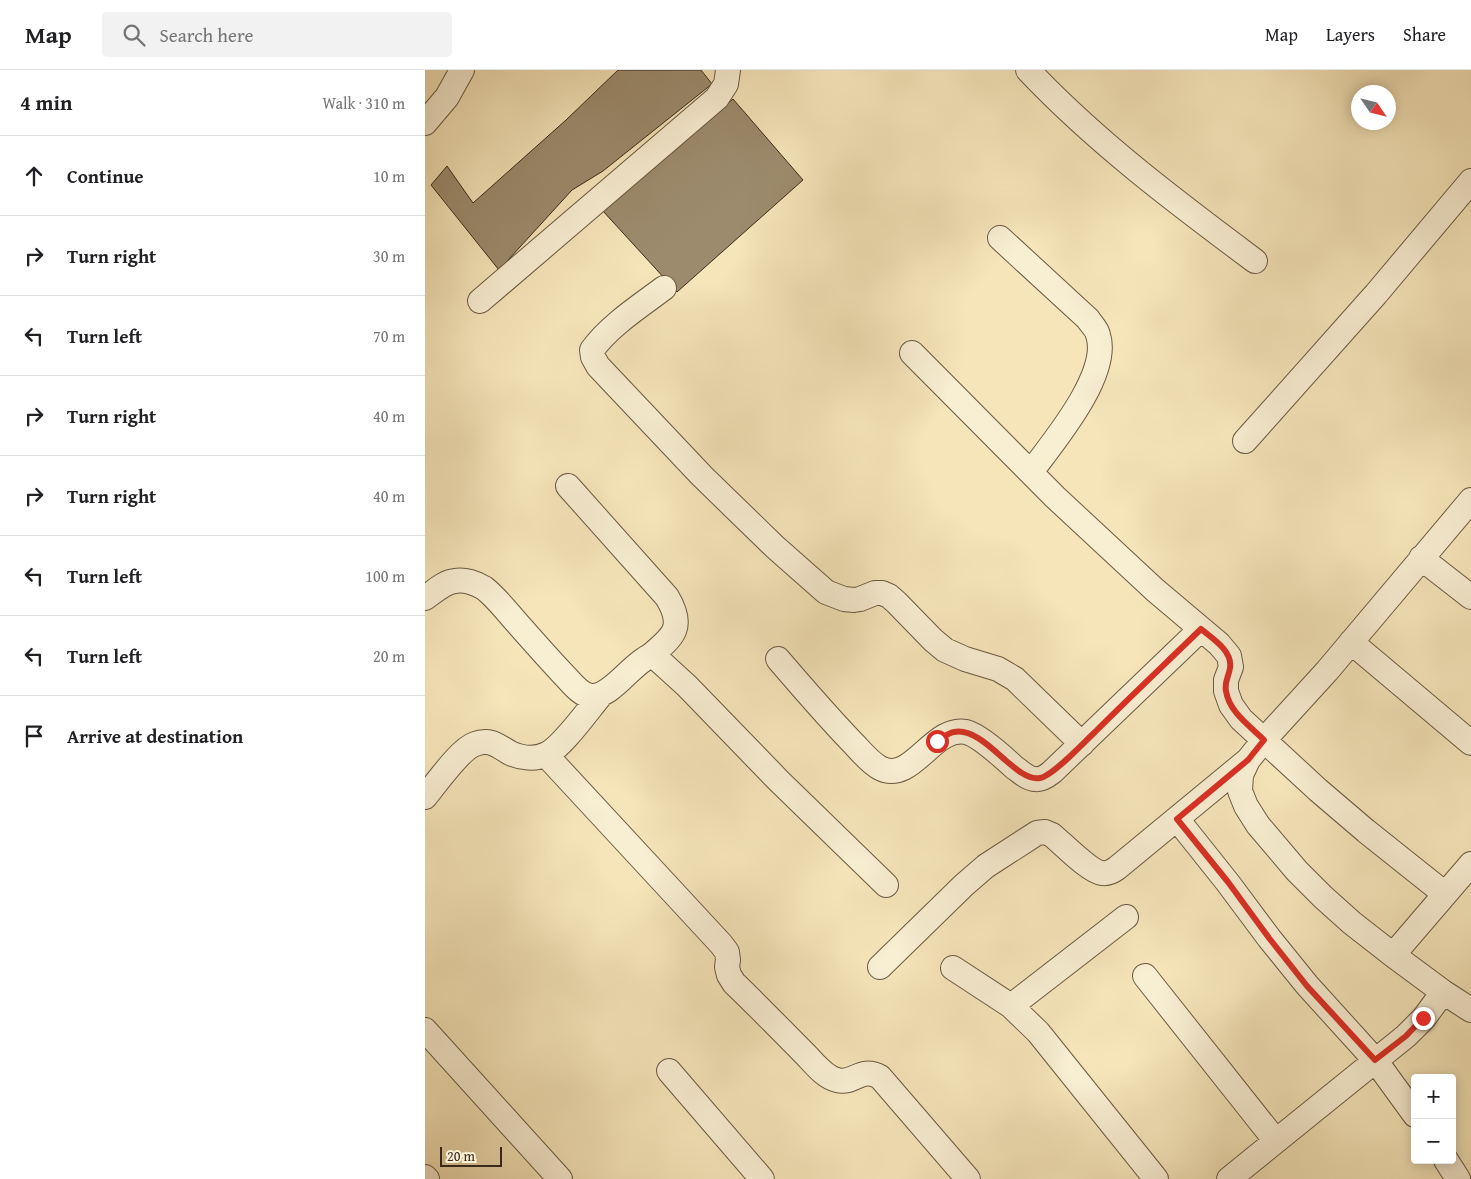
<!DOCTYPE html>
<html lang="en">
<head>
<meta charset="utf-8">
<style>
  :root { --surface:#fff; --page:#f2f2f2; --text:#202124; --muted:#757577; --line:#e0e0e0 }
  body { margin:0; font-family:"Gentium Book Plus",serif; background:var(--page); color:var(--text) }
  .controls { position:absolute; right:15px; bottom:15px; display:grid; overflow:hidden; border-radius:5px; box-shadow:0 2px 12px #0003 }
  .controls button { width:45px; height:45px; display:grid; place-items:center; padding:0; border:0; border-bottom:1px solid var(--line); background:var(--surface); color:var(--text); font:25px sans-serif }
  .compass { position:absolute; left:926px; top:15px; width:45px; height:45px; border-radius:50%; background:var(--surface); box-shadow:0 2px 12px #0003; rotate:125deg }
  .scale { position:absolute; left:15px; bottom:12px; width:62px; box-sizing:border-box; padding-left:5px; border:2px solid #3b2a1a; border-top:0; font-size:14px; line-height:18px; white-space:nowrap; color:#3b2a1a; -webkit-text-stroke:4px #f8eed2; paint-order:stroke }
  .stop { position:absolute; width:15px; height:15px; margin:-11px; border:4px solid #d93025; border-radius:50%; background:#fff }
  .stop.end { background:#d93025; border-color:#fff; box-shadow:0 1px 5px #0008 }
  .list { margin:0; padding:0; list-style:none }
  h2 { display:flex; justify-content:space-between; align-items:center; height:65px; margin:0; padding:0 20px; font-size:21px }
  h2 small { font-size:16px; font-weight:400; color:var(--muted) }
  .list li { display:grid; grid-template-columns:32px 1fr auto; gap:15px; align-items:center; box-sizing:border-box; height:80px; padding:0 20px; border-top:1px solid var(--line) }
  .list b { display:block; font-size:19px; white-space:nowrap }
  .list em { font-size:16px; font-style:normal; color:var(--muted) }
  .icon { flex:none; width:28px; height:28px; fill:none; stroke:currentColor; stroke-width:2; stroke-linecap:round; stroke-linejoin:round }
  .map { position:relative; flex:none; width:1046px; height:1109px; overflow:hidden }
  header { display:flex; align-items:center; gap:30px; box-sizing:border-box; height:70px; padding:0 25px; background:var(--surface); border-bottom:1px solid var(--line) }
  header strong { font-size:24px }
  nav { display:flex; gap:28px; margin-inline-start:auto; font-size:18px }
  .search { width:350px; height:45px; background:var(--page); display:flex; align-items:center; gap:12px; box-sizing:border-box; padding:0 18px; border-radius:5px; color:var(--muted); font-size:19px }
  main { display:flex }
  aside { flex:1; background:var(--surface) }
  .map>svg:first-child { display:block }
</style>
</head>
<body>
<header>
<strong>Map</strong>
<div class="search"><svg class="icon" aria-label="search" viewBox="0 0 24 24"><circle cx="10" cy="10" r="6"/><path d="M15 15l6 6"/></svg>Search here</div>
<nav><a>Map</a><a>Layers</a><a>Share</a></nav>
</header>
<main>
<aside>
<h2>4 min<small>Walk · 310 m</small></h2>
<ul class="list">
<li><svg class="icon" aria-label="ahead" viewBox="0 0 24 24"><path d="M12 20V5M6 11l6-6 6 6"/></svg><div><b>Continue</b></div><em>10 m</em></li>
<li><svg class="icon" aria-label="right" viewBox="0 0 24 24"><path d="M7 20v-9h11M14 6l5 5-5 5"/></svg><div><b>Turn right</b></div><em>30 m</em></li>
<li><svg class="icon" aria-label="left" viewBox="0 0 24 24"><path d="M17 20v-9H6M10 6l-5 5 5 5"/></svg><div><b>Turn left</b></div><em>70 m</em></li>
<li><svg class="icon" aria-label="right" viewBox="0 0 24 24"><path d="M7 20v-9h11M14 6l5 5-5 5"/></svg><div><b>Turn right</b></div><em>40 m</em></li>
<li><svg class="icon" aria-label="right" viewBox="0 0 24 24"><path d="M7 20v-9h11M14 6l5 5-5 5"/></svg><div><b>Turn right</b></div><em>40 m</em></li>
<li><svg class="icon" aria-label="left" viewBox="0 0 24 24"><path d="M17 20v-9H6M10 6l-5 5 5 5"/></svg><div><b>Turn left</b></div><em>100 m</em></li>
<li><svg class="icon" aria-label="left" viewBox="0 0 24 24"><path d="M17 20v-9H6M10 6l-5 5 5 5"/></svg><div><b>Turn left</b></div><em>20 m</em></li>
<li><svg class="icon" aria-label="arrive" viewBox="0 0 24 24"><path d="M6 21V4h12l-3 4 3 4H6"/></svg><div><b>Arrive at destination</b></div></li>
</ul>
</aside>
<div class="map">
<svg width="1046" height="1109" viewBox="0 0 1046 1109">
  <rect width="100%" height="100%" fill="#f5e5b9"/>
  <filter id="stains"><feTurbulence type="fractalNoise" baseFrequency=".004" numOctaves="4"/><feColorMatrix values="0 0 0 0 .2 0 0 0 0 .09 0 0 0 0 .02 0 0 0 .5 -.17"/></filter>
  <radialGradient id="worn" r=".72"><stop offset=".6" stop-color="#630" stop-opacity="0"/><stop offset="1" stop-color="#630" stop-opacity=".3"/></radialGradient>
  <path fill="#9c8b6d" stroke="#3b2a1a" d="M193,0H276L287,14L178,101L147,120L74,200L6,115L22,96L48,133L141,50Z
    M308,29L378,110L252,222L177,140Z"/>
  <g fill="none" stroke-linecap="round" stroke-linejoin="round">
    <g stroke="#6a5942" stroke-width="26">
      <path id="minor" d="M603,0C671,72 751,132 830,191
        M0,53L22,27L37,0
        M575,168L663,249C666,254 672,259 673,265C686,304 628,372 606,402
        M239,218C215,236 184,256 167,280L168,287L173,296L277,406L350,477L401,522L419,529L429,530L435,529L450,523H457L464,526L471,532L508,570L520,580L540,589L573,599L590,609L657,674
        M55,231L292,28L301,14L303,0
        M487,283L630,427L730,520L794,574L804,586L806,597L801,610V621L806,635L816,649L893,720L941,761L1020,824
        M820,371L951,224L1046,111
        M143,416L242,527C260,557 249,566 225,586
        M1046,430L902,601L839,670L823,690L816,705L815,721L821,736L833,755L872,801L898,827L927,853L968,885L1018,922L1046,940
        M996,488L1046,527
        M0,528C9,522 19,512 30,511C39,509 51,513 59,518C71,527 83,543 93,554C108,571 123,588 139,605C146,612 155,625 166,626C186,628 206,594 225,586L231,588L239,595L262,616L354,711L461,815
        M926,572L1046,673
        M353,589C377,617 401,645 427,672C435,680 444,692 455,698C487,715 508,655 541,662C554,665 579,688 590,698C596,702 603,709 610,709C616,710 622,706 627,702L776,559
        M121,685L296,874L302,882L303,890L302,897L304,905L309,913C333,936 356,960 380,984C389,993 399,1007 412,1010C429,1015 435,996 455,1007L543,1109
        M0,727C11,714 35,679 50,674C65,668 73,676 85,683C96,688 110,690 122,684C138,676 163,640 176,625
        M752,749L803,813L844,868L882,915L950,990L990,1045
        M968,885L1046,794
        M455,897L539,815L561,796L612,763L620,762L627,765C638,774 665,802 677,803C683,804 688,801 692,798L823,690
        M528,898L586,936L613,962L731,1109
        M720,906L850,1070
        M586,936L701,847
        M0,960L135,1109
        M244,1001L337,1109
        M1021,1090L1033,1109
        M0,1107L2,1109
        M804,1109L981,966L999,948L1018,922"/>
    </g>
    <use href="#minor" stroke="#f8eed2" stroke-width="24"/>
  </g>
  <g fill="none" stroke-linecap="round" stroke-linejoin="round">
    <path stroke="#d93025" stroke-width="6" d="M512,671C517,668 523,663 529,662C560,656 590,713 615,708C628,706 659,672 670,662C705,627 741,593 776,559C787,568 808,581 805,598C804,606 799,612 801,621C804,642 825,656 839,670L823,690L752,749L803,812L844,868L882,916L950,990L981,966L998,948"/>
  </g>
  <rect width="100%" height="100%" filter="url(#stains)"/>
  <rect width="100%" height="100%" fill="url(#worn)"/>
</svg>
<div class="controls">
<button>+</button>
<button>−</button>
</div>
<svg class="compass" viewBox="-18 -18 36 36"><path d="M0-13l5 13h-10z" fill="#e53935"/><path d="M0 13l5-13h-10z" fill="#757577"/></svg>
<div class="scale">20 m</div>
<div class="stop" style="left:512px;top:671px"></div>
<div class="stop end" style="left:998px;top:948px"></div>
</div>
</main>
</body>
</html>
